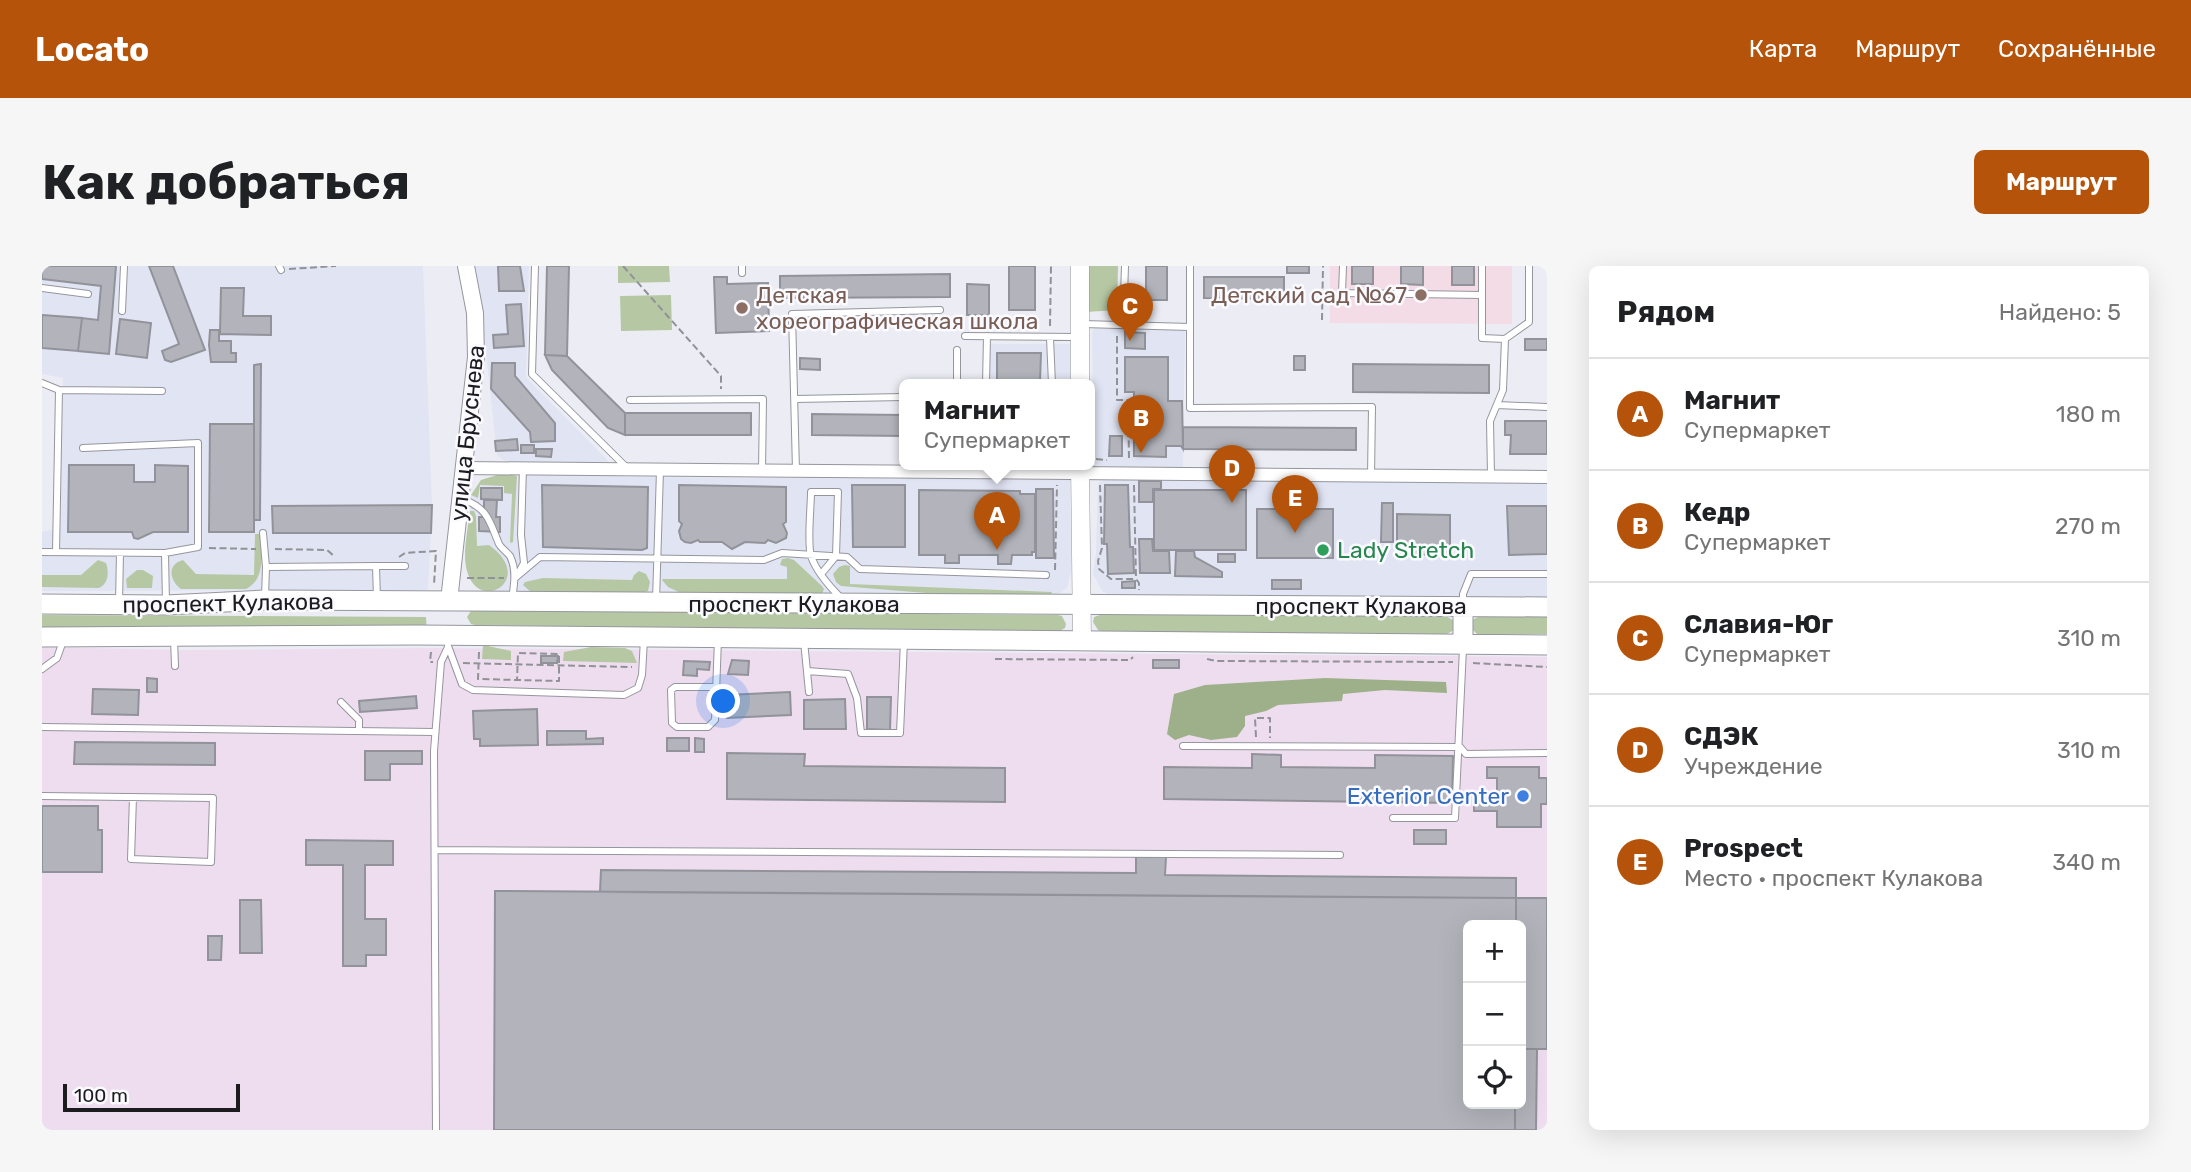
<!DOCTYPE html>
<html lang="ru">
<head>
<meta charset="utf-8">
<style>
  :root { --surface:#fff; --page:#f6f6f6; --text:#202124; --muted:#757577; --line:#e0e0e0; --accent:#b45309 }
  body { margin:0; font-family:Rubik,sans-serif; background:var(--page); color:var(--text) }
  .controls { position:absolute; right:21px; bottom:21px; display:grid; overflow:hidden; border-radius:10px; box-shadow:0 7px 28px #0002 }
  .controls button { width:63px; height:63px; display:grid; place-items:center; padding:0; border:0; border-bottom:2px solid var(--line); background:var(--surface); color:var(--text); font:35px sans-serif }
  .scale { position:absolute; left:21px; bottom:18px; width:177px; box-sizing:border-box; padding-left:7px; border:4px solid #1c1c1f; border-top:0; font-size:19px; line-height:24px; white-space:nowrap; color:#1c1c1f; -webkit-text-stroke:5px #fafaff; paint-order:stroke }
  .you { position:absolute; left:682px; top:436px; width:24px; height:24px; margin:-18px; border:5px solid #fff; border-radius:50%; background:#1a73e8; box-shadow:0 0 0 10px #1a73e833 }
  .badge { display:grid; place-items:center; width:46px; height:46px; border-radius:50%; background:var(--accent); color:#fff; font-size:23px; font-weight:700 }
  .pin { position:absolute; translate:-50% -58px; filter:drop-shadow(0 2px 4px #0008) }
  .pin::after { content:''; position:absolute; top:37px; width:24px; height:21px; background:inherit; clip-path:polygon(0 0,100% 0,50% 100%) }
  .popup { position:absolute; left:857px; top:113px; width:196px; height:91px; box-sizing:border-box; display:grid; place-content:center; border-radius:10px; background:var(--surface); filter:drop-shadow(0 2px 5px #0005); font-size:23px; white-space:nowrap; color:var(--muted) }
  .popup b { font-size:26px; color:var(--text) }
  .popup::after { content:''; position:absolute; left:50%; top:100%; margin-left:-14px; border:14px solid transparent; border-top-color:var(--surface) }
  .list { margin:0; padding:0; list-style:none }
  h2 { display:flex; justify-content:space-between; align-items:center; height:91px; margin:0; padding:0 28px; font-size:30px }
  h2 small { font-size:23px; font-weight:400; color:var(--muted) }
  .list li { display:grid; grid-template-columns:46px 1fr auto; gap:21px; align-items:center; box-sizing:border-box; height:112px; padding:0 28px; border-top:2px solid var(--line) }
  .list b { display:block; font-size:26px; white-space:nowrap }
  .list p { margin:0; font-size:23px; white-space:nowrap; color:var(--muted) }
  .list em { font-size:23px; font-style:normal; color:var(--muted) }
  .icon { flex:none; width:38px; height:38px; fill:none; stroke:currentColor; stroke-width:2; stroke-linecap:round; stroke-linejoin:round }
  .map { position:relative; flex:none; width:1505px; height:864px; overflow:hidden; border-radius:10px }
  header { display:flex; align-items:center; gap:42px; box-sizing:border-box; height:98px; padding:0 35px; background:var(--accent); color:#fff }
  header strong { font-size:33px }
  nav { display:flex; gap:38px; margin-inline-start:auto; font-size:24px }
  .intro { display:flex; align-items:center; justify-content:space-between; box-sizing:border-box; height:168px; padding:0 42px }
  h1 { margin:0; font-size:49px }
  .button { padding:18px 32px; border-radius:10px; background:var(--accent); color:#fff; font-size:24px; font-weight:700 }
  main { display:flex; gap:42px; padding:0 42px }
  aside { flex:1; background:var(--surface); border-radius:10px; box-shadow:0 7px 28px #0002 }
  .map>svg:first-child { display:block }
</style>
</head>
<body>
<header>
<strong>Locato</strong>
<nav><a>Карта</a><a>Маршрут</a><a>Сохранённые</a></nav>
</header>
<div class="intro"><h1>Как добраться</h1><a class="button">Маршрут</a></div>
<main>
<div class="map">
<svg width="1505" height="864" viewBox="0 0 1505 864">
  <rect width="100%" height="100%" fill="#ecedf4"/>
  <path fill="#e1e4f3" d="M0,0H381L390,239L386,324L0,325V266L18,262L21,112L0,108Z
    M432,0H487L484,111L582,211L940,213V198H1028L1029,305L1025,322L1014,330L445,327L430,316L425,305L429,229L439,214L462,207L464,197L455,189L441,58Z
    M1053,61L1143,63L1141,201L1066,202L1052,197L1050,66Z
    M941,78H1028V118H941Z
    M1064,212L1505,216V334L1073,331L1060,325L1051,308L1054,287L1056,217Z"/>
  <path fill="#eeddef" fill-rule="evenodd" d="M0,381L140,384L390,382L1505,391V864H0ZM1426,659H1479V838H1426Z"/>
  <path fill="#f4dce7" d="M1288,0H1470V58L1288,57Z"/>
  <path fill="#b5c8a3" d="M576,0H627L628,16L576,17Z
    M1044,0H1076L1075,44L1044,46Z
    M629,29L630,64L579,65L578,30Z
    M462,207L475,210L471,276L469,277L468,276L470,228L462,227V220L438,219L436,232L429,229L439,214Z
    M428,245H432L434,250L435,280L447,279C495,313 437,349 425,305C420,288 426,263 428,245Z
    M213,268H219C219,288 224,313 204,323H139C127,314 125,298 141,294L154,308L212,309Z
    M746,292L752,294L780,320L782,323L780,328H641L626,321L620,314L621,313H745V301L738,299L740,293Z
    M56,294L64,297C67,306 67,317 57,322L0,321V309H39Z
    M803,299L808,300V318L1010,326L1008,330L908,329L799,320L794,316L791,308L797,301Z
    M95,304H101L111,310L110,322H85L84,313Z
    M597,305L604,308L608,316L606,325L600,327L489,326L481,319L483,316L501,312L590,314L592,309Z
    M434,344L1016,349L1020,350L1024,358L1023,362L1016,366L433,359L429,358L425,351L429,345Z
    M1061,348L1404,350L1412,355V364L1405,368L1061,366L1056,364L1051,356L1052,351Z
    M0,349L384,351L385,366L0,362Z
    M1438,350H1505V368H1435L1429,362L1430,354Z
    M441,379L469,385V394L440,393Z
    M549,381L583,382L590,385L595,397L521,395L522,386Z"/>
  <path fill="#9db08a" d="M1283,412L1404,416L1405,427L1343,424L1301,428L1300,435L1236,439L1224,445L1203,450V460L1195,471L1169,474L1147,469L1133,474L1125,468L1132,428L1163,419Z"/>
  <path fill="#b3b4bb" stroke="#92939a" stroke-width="2" d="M0,0H74L67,88L36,85L40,52L56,54L59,20L0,13Z
    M107,0H131L163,84L129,96L123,94L120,85L137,78Z
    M456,0H478L482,25H457Z
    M505,0H527L525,90L503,89Z
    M967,0H993V44H967Z
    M1104,0H1125V34H1104Z
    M1245,0H1267V7H1245Z
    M1310,0H1331V18H1310Z
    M1359,0H1381V19L1359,18Z
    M1410,0H1432V19H1410Z
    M908,8V31L738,32V10Z
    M672,11H685V18L726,17L727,65L674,67Z
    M1162,11H1242V33L1162,32Z
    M925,18L947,19V49H925Z
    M179,22H202L201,50H229V69L178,68Z
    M479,38L482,80L452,82L451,69L466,68L464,39Z
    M0,49L40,52L36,85L0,82Z
    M78,53L109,57L105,92L74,88Z
    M168,64H177V75H189V87H194V96H169L167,79Z
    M1083,66L1103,67V83L1083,82Z
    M1483,73H1505V84H1483Z
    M955,87H999L998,116L955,118Z
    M503,89L525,90L583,147V169L566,162L510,104Z
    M1252,90H1263V104H1252Z
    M1083,91H1126V135H1140L1141,183L1139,180H1124V191L1092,190V126H1083Z
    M758,92L778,93V104L758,103Z
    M450,97H473V110L513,157V175L489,176L488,166L449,123Z
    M219,98L218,254H212V99Z
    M1311,98L1447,99V127L1311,126Z
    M583,147H709V169H583Z
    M770,148L862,149V170L770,169Z
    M1463,155H1505V188H1468L1469,169H1463Z
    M168,158H212V266H167Z
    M1141,161L1314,162V184L1141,183Z
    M1068,170H1080V190H1067Z
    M475,173L476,184L454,185L453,175Z
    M479,179H492V187H479Z
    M494,183H510L509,191L494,190Z
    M27,199H92V216H113V199L146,200V266H111L96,273L92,272L90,266H26Z
    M1097,215H1119V223H1111V236H1097Z
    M500,219L606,221L605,282L600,284L501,281Z
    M637,219L744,221V256L741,258L745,267L744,272L734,277L726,274L723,277L703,276L690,283L680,276H658L656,274L649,277L643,276L639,273L637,265L640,258L637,255Z
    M810,219H863V281H811Z
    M1063,219H1086L1088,281H1091L1092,307L1066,308L1065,278H1062Z
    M439,222H460V234L439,233Z
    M994,223H1011L1012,292H994Z
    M877,224L978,225V228H993V286H990V289H970L969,298H956V289H917V297H903V289H877Z
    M1112,224H1204V284H1112Z
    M442,234H455L454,251H458V266L437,265V251H442Z
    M1340,237H1351V276H1339Z
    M390,239L389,267H231L230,240Z
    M1465,240H1505V288L1467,289Z
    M1215,243H1291V292H1215Z
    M1355,248L1408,249V289L1355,288Z
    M1097,273H1110L1111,285H1127L1128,307H1098Z
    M1134,285H1152L1153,291L1180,306V311L1133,310Z
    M1176,288H1193V296H1176Z
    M1230,314H1259V323H1230Z
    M1093,315V322H1080V316Z
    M499,390H516L515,397H499Z
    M690,394L707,395L706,409L686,408Z
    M1111,394H1137V402H1111Z
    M642,395L668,396L667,404L655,403V410L641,409Z
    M105,412L115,413V426H105Z
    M51,423L97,424L96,449L50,448Z
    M748,426L749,449L685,452L684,429Z
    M374,430L375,442L318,446L317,435Z
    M825,431H849L848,464L825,463Z
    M803,433L804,463H762V434Z
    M495,443L496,479L438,480V473H432L431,445Z
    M505,465H544V473L561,472V478L505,479Z
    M625,472H647V485H625Z
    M653,472L662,473V486H653Z
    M33,476L173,477V499L32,498Z
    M323,485H380V498H348V514H323Z
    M685,487L763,488L762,500L963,502V536L685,533Z
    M1210,488L1239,489V501L1333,502V489L1411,490L1410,537L1122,533V501L1210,502Z
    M1445,501H1497V512H1505V538H1499V561H1455V545H1432V531H1455V512H1445Z
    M0,540H56V564H60V606H0Z
    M1372,564H1404V578H1372Z
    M264,574L351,575V599H323V653H344V689H324V700H301V599H264Z
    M1094,591H1124L1123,609L1474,612V632L558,626L559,604L1094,607Z
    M453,625L1474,632V659H1426V838H1473V864H452Z
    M1474,632H1505V783H1479V659H1474Z
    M198,634H219L220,687H198Z
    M166,670H180L179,694H166Z
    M1479,783H1495L1494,864H1473V838H1479Z"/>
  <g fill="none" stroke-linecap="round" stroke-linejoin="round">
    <g stroke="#95969d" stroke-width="8">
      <path id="service" d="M237,0L239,4
        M493,0L490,108L586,203
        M700,0V7
        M1148,0V142L1330,141L1329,210
        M1301,0L1300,27L1440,29
        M1440,0V72L1463,73
        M0,22L46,28
        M80,45L82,0
        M1041,58L1148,61
        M1081,59L1083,0
        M923,70L1036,71
        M1008,72L1010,118
        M0,117L17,124
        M915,118V84
        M944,118L945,70
        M753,133L862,131
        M588,134L721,133L720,205
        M1455,139L1505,141
        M754,205L750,48L898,44
        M1449,210L1448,155L1461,124L1463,73L1487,56V0
        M421,233C446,243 447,254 457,278C459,282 465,286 468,290C475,304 472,319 470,334
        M221,267L224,301L223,332
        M0,286L123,287L156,281V177L41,182
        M14,286L17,124L120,125
        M123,287L124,337
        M334,300H363
        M224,301L334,300L335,333
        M780,307L794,290L796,226H769C769,241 765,277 769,290C774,305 788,321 799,332
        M476,308L482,297L479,269L481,202
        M473,312L498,291L722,294L740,287L805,291L818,303L1004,309
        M614,335L618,204
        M1421,336V328L1429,308H1505
        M77,337L78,287
        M132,373L133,400
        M762,375L767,426
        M406,380L420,418L431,424L582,429L596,422L600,409L602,373
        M0,403L15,392L21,375
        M765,405L806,408L815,432L819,467H858L862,375
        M674,421H633L629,424L630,457L635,461H666L673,454L676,373
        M299,436L317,454V464
        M0,461L393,466
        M1141,480L1418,481L1424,488L1505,487
        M0,530L171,532L169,596L89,593L91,531
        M1351,552H1413L1421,382
        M393,584L1298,589
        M394,864L392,485L399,396L406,381"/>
    </g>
    <g stroke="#95969d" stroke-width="14">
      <path id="minor" d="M422,202L1505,211"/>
    </g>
    <g stroke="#95969d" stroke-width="18">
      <path id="tertiary" d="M407,335L434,91L433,47L424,0"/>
    </g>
    <g stroke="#95969d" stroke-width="19">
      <path id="secondary" d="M1038,118V0
        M1038,198L1040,375"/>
    </g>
    <g stroke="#95969d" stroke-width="21">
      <path id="primary" d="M0,338L124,339L223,334L1505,341
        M0,371L375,369L1505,379
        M1421,378V341"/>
    </g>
    <path stroke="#919297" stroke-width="2" stroke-dasharray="7 3.5" stroke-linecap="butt" d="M581,0L679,110V123
      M247,3L294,0
      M1280,54L1281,0
      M1008,60L1009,0
      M1075,70V134H1086L1087,193
      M1054,193L1065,194
      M1058,219L1060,282L1056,295L1057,303L1069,313H1094L1097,317V324
      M1092,219L1094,312
      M167,282L214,283
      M233,283L285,284L292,290
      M357,291L363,287L394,285L392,319
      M1013,304L1015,219
      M425,312H462
      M389,386L388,396H391
      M437,386L436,413L517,415V388L476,387L475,414
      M953,393L1088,394L1091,391
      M1165,393L1174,395L1411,396
      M421,397L590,401
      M1431,397L1505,401
      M1214,471L1213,452H1228V472"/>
    <use href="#service" stroke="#fff" stroke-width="6"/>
    <use href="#minor" stroke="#fff" stroke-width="12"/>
    <use href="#tertiary" stroke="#fff" stroke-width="16"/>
    <use href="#secondary" stroke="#fff" stroke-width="18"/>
    <use href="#primary" stroke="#fff" stroke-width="19"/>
  </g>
  <g fill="#8d6e63" stroke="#fafaff" stroke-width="2.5">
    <circle cx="1379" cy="29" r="7"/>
    <circle cx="700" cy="42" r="7"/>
  </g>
  <circle fill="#2e9e5b" stroke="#fafaff" stroke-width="2.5" cx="1281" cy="284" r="7"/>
  <circle fill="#3f7fe0" stroke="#fafaff" stroke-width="2.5" cx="1481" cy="530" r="7"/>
  <g text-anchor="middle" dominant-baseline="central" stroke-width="5" stroke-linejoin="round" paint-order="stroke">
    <g font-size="23" fill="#785e54" stroke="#fafaff" text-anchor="start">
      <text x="714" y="29">Детская<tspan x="714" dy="26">хореографическая школа</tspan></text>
      <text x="1365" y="29" text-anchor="end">Детский сад №67</text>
    </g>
    <g font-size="23" fill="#1c1c1f" stroke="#fafaff">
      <text transform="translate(425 167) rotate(-84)">улица Бруснева</text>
      <text transform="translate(186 337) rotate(-1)">проспект Кулакова</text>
      <text x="752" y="338">проспект Кулакова</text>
      <text x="1319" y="340">проспект Кулакова</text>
    </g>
    <g font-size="23" fill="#27864d" stroke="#fafaff" text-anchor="start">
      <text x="1295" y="284">Lady Stretch</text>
    </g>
    <g font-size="23" fill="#366cbe" stroke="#fafaff" text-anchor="end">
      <text x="1467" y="530">Exterior Center</text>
    </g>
  </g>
</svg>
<div class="controls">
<button>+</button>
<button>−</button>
<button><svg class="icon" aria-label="locate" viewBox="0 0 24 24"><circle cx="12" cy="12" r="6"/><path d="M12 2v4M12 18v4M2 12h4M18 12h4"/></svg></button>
</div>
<div class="scale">100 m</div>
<div class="you"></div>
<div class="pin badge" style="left:955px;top:284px">A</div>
<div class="popup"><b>Магнит</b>Супермаркет</div>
<div class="pin badge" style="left:1099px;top:187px">B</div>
<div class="pin badge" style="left:1088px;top:75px">C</div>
<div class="pin badge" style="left:1190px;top:237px">D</div>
<div class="pin badge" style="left:1253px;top:267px">E</div>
</div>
<aside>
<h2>Рядом<small>Найдено: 5</small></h2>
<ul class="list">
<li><span class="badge">A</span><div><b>Магнит</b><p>Супермаркет</p></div><em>180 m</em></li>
<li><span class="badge">B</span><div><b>Кедр</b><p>Супермаркет</p></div><em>270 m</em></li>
<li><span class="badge">C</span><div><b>Славия-Юг</b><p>Супермаркет</p></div><em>310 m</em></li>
<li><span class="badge">D</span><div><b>СДЭК</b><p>Учреждение</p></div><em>310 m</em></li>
<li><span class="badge">E</span><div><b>Prospect</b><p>Место · проспект Кулакова</p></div><em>340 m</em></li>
</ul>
</aside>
</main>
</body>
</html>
